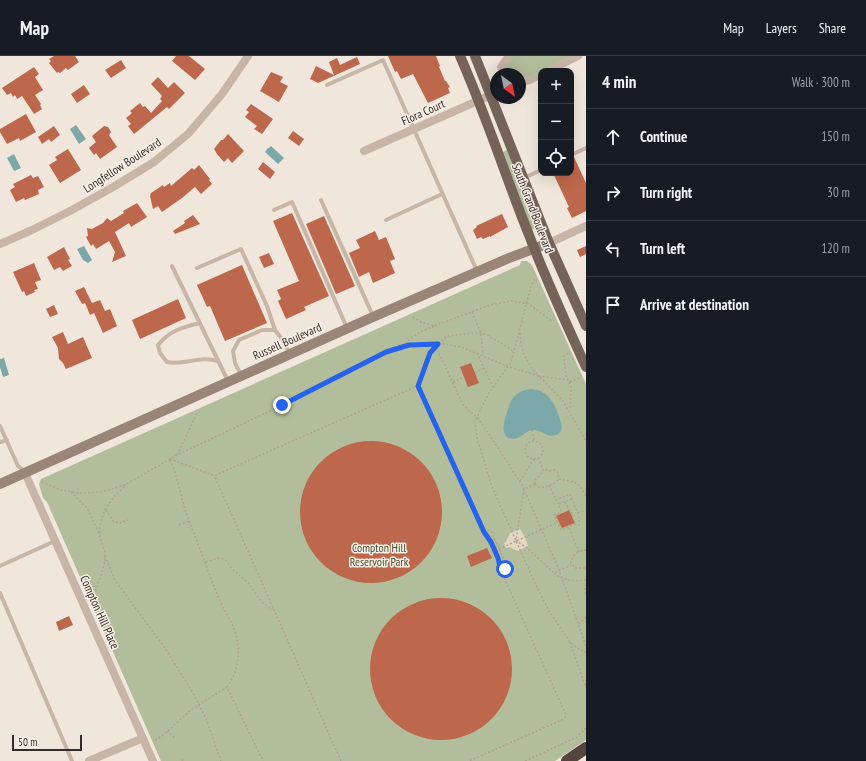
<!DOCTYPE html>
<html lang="en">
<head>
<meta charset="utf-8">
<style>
  :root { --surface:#171b24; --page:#242831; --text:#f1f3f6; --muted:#9ea1a6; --line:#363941 }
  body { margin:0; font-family:"PT Sans Narrow",sans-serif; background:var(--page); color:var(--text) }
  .controls { position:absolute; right:12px; top:12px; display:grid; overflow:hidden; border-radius:8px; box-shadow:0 4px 16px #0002 }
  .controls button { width:36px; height:36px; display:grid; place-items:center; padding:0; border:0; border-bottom:1px solid var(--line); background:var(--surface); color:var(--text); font:20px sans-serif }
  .compass { position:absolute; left:490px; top:12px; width:36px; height:36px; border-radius:50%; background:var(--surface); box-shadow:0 4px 16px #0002; rotate:147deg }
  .scale { position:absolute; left:12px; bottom:10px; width:70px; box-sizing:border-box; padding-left:4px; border:2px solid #342b27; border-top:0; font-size:11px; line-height:14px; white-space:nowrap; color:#342b27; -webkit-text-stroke:3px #f8f0e7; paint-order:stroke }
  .stop { position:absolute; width:12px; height:12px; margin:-9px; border:3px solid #2563eb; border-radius:50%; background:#fff }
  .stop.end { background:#2563eb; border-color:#fff; box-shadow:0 1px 4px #0008 }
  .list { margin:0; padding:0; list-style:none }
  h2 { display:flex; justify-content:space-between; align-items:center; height:52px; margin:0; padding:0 16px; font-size:17px }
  h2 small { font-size:13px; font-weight:400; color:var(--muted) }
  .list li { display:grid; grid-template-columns:26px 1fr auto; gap:12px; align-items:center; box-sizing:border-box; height:56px; padding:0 16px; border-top:1px solid var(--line) }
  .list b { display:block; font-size:15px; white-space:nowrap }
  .list em { font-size:13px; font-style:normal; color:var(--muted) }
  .icon { flex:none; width:22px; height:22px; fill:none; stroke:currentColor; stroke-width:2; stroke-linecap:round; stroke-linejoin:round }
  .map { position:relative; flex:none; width:586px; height:705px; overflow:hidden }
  header { display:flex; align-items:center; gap:24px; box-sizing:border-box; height:56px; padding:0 20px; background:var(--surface); border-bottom:1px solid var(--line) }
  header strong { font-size:19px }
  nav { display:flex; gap:22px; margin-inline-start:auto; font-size:14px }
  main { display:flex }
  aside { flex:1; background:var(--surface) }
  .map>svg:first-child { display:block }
</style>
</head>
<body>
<header>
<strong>Map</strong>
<nav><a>Map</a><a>Layers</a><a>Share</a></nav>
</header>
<main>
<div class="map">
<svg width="586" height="705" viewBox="0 0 586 705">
  <rect width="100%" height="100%" fill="#f0e6db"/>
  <path fill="#b2bd9c" d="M509,0H578L548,15H541L520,26V18H504L507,1Z
    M507,94L536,172L532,174L503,96Z
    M521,205H527L532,209L586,328V684L555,705H161L47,446L43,442L39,428L41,423L520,209Z"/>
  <path fill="#e6d7c3" d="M520,473L525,481L528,490L518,495L509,491L506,492L504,487L506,486L510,477Z"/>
  <path fill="#7ca8aa" d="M76,69L86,83L79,88L70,73Z
    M271,90L284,102L278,108L265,96L268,92H269Z
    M14,98L21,112L14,115L7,102Z
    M84,190L92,204L88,207L83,204L77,193Z
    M4,302L9,319L3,321L0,311V303Z
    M530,333C550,333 558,353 562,371C561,377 557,380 551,380C545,379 541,374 534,374C526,374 524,380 517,382C515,383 511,383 508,382C499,376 506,361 508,353C511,341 518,335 530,333Z"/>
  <path fill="#bd684c" d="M54,0H75L79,6L68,14L66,12L60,17L58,16L57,17L49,7L51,5L49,3Z
    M176,0H189L205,13L195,24L172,5Z
    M388,0H436L440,10L439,11L445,25H446L450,31L448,32L450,37L428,47L413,18L401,23L397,15L395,16Z
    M357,1L360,8L318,27L310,23L316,10L334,19L329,6L337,2L340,9Z
    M121,4L126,12L111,22L105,14Z
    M34,11L39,18L35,21L43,34L35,39L41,48L40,49L42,53L34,58L22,40L17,43L15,39L13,41L11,37L7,39L2,32Z
    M271,16L283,21L280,26L288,30L279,46L260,35Z
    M158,21L168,32L174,26L185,37L169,53L167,51L134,78L128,70L131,68L126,62L132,57L130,55L140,47L143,51L145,50L151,57L162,45L160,43L162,40L151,28Z
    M84,29L90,38L77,47L71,38Z
    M251,48L273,63L262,78L254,73L257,70L245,61L249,56L246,54Z
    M26,58L36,76L20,85L19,82L7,88L0,76V73Z
    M54,70L60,79L51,86L49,83L42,88L38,81Z
    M104,70L108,71L111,76L109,79L117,91L100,103L96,97L94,99L89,92L96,86L92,80Z
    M293,75L304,83L299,90L288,82Z
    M228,78L244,95L232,107L228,102L224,106L217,98L214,93L221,84H223Z
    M68,93L81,114L60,127L49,109L57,104L55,101Z
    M574,101L586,127V155L572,162L567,152L569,151L553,117H571V102Z
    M263,106L275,116L270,123L258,113Z
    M199,109L210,123L209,124L212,128L201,138L195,131L182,142L162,156L158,150L153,153L150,140L151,137L163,129L164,131L170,127L171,130L192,112L194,114Z
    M31,119L33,122L38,120L44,131L38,134L39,138L25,144L24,142L16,146L10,134L15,131L13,128Z
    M137,147L147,161L131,171L129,167L115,176L126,200L112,206L115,196L109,185L96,193L93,188L91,190L86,181L88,180L87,172L92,173L103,167L107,162L111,165L124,157L123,155Z
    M292,157L329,240L304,251L306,254L286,263L278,245L281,243L277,234L299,225L273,165Z
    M502,158L508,171L490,181V180L483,183L481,181L477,183L473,174L477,171L476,170Z
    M193,159L200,168L175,178L173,175L185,167L184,165Z
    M324,160L355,230L336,238L306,168Z
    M375,175L379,184L386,181L395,203L390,205L395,217L373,227L369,216L359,221L349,197L360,192L356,184Z
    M586,190V198L580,201L577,194Z
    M64,191L70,203L68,204L72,210L63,215L60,211L54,214L47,201Z
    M269,197L274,208L264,212L259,201Z
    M34,207L41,224L35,226L38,233L34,234L35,236L26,240L24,235L22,236L13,216Z
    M242,209L267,267L225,285L210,250L207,251L197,229Z
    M84,231L92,247L100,244L105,255L110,253L117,270L103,277L94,257L90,259L85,247L82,248L75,235Z
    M178,243L186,262L140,283L132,264Z
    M54,249L58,258L50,261L46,253Z
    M63,276L68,288L83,281L92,302L66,313L63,307L59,303L58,292L52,281Z
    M471,307L479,327L468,331L460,311Z
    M300 456a71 71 0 1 1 142 0a71 71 0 1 1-142 0Z
    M569,454L575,467L562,472L556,460Z
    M487,492L492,502L471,511L467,500Z
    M370 613a71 71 0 1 1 142 0a71 71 0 1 1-142 0Z
    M69,560L73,569L59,575L56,566Z"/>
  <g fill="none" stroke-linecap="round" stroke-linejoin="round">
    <path stroke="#b2a092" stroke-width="1.5" stroke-dasharray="2 2" stroke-linecap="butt" d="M535,223L531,230L511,306L489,337L477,361L475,367L477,382L492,431L534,525L549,555L570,586L577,592L586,596
      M472,256L481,277L483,299
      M413,261L421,266L434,270L490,249L511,245L529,248L550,264H554
      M520,277C521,295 526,307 539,320L568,324
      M403,291C410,280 422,275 434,270
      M434,291L442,303L462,347L468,354L477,361L485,372L522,429L559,514L586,590
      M477,297L493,331
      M568,297L564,300V303L566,320L571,330L570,354
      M475,317L484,312
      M453,326L464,321
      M570,326L579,322
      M418,330L432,293L447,280L475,277L485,278L503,288L514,296
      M532,374L534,384
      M525 394a9 9 0 1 1 18 0a9 9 0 1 1-18 0Z
      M177,399L197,357
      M538,402L543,413
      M170,403L215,420
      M170,404C179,423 181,445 189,465C200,492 209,519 220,545C226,558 235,570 237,584C240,600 237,618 227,631L263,705
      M520,425L534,403
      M42,426L61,434L79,437L101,436L125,429L177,399L306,338L387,297L417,288H443L461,291L509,311L539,320L563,345L586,385
      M535,428L524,433L516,485L526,491L554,517L571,509
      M535,428V424L541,418L542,415L545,413L549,415L555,414L558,417L559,423C574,426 579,425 586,440
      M535,428L538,431C545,432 555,428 559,423
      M549,429L556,444
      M71,436L87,452L99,477
      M570,438L579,460V469H573L561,474L554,459L559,457L561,454L556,444Z
      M565,446L573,460H572
      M559,448L572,443
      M106,454L114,466L120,467L128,464
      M578,457L586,454
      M179,469L189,465
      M569,472L579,496
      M484,476L489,474L491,475L507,510L506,512L502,515
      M499,493L558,466
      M586,494C578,495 572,499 571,507L575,512H586
      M105,500L115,524L167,595L193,637L207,665L221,705
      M206,506C210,505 216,502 220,502C226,503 228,509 232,512C237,518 243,522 248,527C255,535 262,551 273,553
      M554,517C563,525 574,525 586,524
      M586,528L585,532L586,538
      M92,542L95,538C98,526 104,514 105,501C106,495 101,487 100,480C98,460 110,443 124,431
      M579,568L586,561
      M570,586L586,632
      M167,675L176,683
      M155,684L162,680L192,653L227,631
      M182,705L183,701
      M341,705L215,421L216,419L417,330L419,332L484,476L491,486L498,502L501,515L566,659L564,663L469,705
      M525,705L577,681L586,672"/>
    <path stroke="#c7b6a8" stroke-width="4" d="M327,29L383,4L477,215
      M571,99L586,92
      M524,122L541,114
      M321,144L373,260
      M274,154L292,146L347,272
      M386,164L442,138
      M172,210L228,325
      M197,212L241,193L267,250L275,274
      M200,267C183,271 169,275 158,289L160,297L167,306C185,310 199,299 218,305
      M241,319L235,307L233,295L239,284L262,274H275L284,286L289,297
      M0,370L18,410L25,416
      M0,386L7,384
      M0,510L55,485
      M0,537L72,705"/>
    <path stroke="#c7b6a8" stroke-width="8" d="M548,15L578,0
      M504,18L501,11L509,0
      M520,26L530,24L541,18
      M364,95L491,39
      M549,187L586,170
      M0,188L32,174L72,154L115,130L154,106L188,78L222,38L248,0
      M25,417L153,705
      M89,705L143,682"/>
    <path stroke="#9a8579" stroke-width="10" d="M0,428L373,261L509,202L549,187"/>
    <path stroke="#75635a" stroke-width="10" d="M460,0C486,59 505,119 529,179C546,224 566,267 586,311
      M475,0L549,187L586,270"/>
    <path stroke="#54463f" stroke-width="12" d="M567,705L586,692"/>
  </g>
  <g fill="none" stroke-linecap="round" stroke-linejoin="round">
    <path stroke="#2563eb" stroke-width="5" d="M282,349L386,296L409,289L438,288L430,297L418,330L484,476L491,486L498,502L501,515L505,513"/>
  </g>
  <g text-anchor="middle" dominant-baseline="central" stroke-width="3" stroke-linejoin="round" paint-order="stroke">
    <g font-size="12" fill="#342b27" stroke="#f8f0e7">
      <text transform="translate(423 56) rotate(-24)">Flora Court</text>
      <text transform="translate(122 109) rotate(-33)">Longfellow Boulevard</text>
      <text transform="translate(533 152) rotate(69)">South Grand Boulevard</text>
      <text transform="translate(287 285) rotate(-24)">Russell Boulevard</text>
      <text transform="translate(100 556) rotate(66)">Compton Hill Place</text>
    </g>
    <g font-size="12" fill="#43502d" stroke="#f8f0e7">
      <text x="379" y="491">Compton Hill<tspan x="379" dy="14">Reservoir Park</tspan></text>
    </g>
  </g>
</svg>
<div class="controls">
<button>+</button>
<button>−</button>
<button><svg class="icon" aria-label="locate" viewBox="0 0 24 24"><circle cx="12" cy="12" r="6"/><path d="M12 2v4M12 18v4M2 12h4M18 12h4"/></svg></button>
</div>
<svg class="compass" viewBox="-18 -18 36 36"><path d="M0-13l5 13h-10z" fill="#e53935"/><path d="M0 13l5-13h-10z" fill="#9ea1a6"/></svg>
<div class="scale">50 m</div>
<div class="stop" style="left:505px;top:513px"></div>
<div class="stop end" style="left:282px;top:349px"></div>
</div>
<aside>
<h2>4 min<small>Walk · 300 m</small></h2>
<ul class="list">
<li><svg class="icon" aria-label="ahead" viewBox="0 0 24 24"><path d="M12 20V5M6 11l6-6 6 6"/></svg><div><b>Continue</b></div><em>150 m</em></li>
<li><svg class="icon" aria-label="right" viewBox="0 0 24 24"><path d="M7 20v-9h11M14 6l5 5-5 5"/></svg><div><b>Turn right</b></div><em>30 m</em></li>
<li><svg class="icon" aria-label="left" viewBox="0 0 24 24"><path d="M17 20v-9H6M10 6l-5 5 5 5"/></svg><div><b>Turn left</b></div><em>120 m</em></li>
<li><svg class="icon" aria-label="arrive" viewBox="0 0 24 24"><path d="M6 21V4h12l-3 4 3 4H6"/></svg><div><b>Arrive at destination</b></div></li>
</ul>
</aside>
</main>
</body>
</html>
